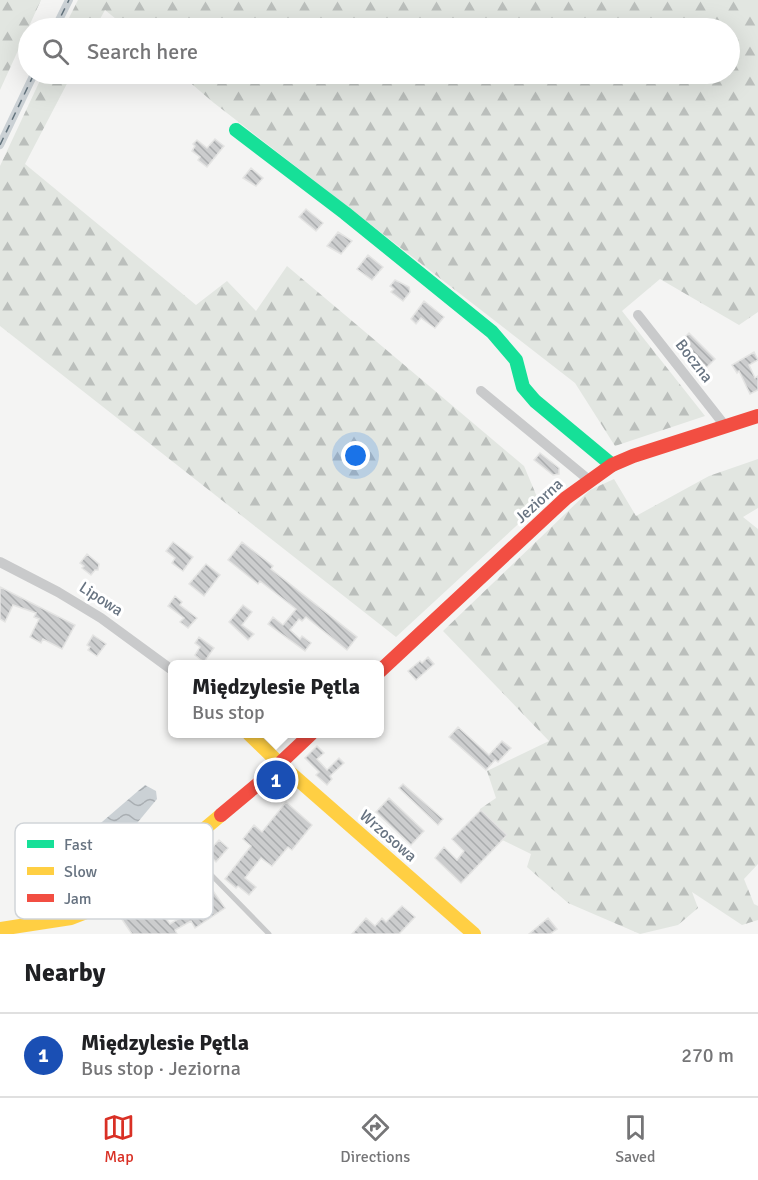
<!DOCTYPE html>
<html lang="en">
<head>
<meta charset="utf-8">
<style>
  :root { --surface:#fff; --page:#f2f2f2; --text:#202124; --muted:#757577; --line:#e0e0e0; --accent:#d93025 }
  body { margin:0; font-family:Signika,sans-serif; background:var(--page); color:var(--text) }
  .you { position:absolute; left:356px; top:456px; width:21px; height:21px; margin:-15px; border:4px solid #fff; border-radius:50%; background:#1a73e8; box-shadow:0 0 0 9px #1a73e833 }
  .badge { display:grid; place-items:center; width:39px; height:39px; border-radius:50%; background:var(--accent); color:#fff; font-size:20px; font-weight:700 }
  .pin { position:absolute; translate:-50% -50%; border:3px solid #fff; box-shadow:0 2px 6px #0006 }
  .popup { position:absolute; left:168px; top:660px; width:216px; height:78px; box-sizing:border-box; display:grid; place-content:center; border-radius:9px; background:var(--surface); filter:drop-shadow(0 2px 4px #0005); font-size:20px; white-space:nowrap; color:var(--muted) }
  .popup b { font-size:22px; color:var(--text) }
  .popup::after { content:''; position:absolute; left:50%; top:100%; margin-left:-12px; border:12px solid transparent; border-top-color:var(--surface) }
  .list { margin:0; padding:0; list-style:none }
  h2 { display:flex; justify-content:space-between; align-items:center; height:78px; margin:0; padding:0 24px; font-size:26px }
  h2 small { font-size:20px; font-weight:400; color:var(--muted) }
  .list li { display:grid; grid-template-columns:39px 1fr auto; gap:18px; align-items:center; box-sizing:border-box; height:84px; padding:0 24px; border-top:2px solid var(--line) }
  .list b { display:block; font-size:22px; white-space:nowrap }
  .list p { margin:0; font-size:20px; white-space:nowrap; color:var(--muted) }
  .list em { font-size:20px; font-style:normal; color:var(--muted) }
  .icon { flex:none; width:33px; height:33px; fill:none; stroke:currentColor; stroke-width:2; stroke-linecap:round; stroke-linejoin:round }
  .map { position:relative; flex:none; width:758px; height:934px; overflow:hidden }
  .search { position:absolute; background:var(--surface); box-shadow:0 6px 24px #0002; left:18px; right:18px; top:18px; height:66px; display:flex; align-items:center; gap:15px; box-sizing:border-box; padding:0 21px; border-radius:33px; color:var(--muted); font-size:22px }
  .sheet { height:162px; background:var(--surface) }
  nav { display:flex; justify-content:space-around; align-items:center; box-sizing:border-box; height:84px; border-top:2px solid var(--line); background:var(--surface); font-size:16px; color:var(--muted) }
  nav a { display:grid; justify-items:center; gap:3px }
  nav .on { color:var(--accent) }
  .map>svg:first-child { display:block }
</style>
</head>
<body>
<div class="map">
<svg width="758" height="934" viewBox="0 0 758 934">
  <defs>
    <pattern id="forest-firs" width="22" height="20" patternUnits="userSpaceOnUse" patternTransform="scale(1.5)"><rect width="22" height="20" fill="#e2e6e1"/><path d="M5 1l3.5 6h-7zM16 11l3.5 6h-7z" fill="#bbbfbc"/></pattern>
    <pattern id="water-waves" width="16" height="10" patternUnits="userSpaceOnUse" patternTransform="scale(1.5)"><rect width="16" height="10" fill="#cbd1d5"/><path d="M0 5q4-4 8 0t8 0" fill="none" stroke="#a9aeb2"/></pattern>
    <pattern id="building-back-hatch" width="6" height="6" patternUnits="userSpaceOnUse" patternTransform="scale(1.5)"><rect width="6" height="6" fill="#cccdce"/><path d="M-1 5l2 2M0 0l6 6M5-1l2 2" fill="none" stroke="#a9abad"/></pattern>
  </defs>
  <rect width="100%" height="100%" fill="#f4f4f3"/>
  <path fill="url(#forest-firs)" d="M0,0H41L0,90Z
    M78,0H758V312L739,325L660,279L622,311L705,416L615,446L575,383L214,103L180,74H730V28H127L105,10L95,28H64Z
    M43,74H72L25,164L196,305L227,281L256,311L287,266L524,466L540,504L396,637L0,326V166Z
    M758,459V508L743,517L758,529V864L744,879L754,904L758,906V920L742,925L692,892L698,908L678,925L640,934L568,903L527,867L531,854L478,828L480,809L496,798L487,771L549,741L443,631L590,490L614,479L636,516L709,476Z"/>
  <path fill="url(#water-waves)" d="M145,785L156,791L157,799L133,828L87,872L74,846Z"/>
  <g fill="none" stroke-linecap="round" stroke-linejoin="round">
    <path stroke="#cbd1d5" stroke-width="8" d="M55,28L69,0
      M0,145L34,74"/>
    <path stroke="#63737d" stroke-width="1.5" stroke-dasharray="8 6" stroke-linecap="butt" d="M55,28L69,0
      M0,145L34,74"/>
  </g>
  <path fill="url(#building-back-hatch)" stroke="#e4e4e3" stroke-width="1.5" d="M215,139L224,146L207,167L198,160L200,157L192,151L195,146L193,144L197,140L207,148Z
    M251,168L263,178L256,186L243,178Z
    M306,209L323,223L316,231L299,217Z
    M338,232L352,241L341,254L327,246Z
    M368,255L383,267L372,280L357,269Z
    M395,280L409,287L410,292L403,301L391,292L394,289L390,286Z
    M424,301L444,317L435,328L421,318L416,324L411,319Z
    M689,333L715,359L706,368L681,341Z
    M754,352L758,360L749,365L755,378L758,376V390L750,394L739,371L737,373L732,365Z
    M540,453L559,468V474L553,475L534,460Z
    M173,542L193,557L183,571L172,563L175,558L166,551Z
    M242,542L273,566L271,569L357,637L347,650L306,617L302,621L299,619L290,630L300,639L302,636L311,643L305,651L268,624L273,617L283,625L296,609L260,581L258,584L228,560Z
    M87,554L99,564L98,570H95L91,575L82,568L84,566L80,563Z
    M206,564L220,575L204,596L189,584Z
    M0,587L75,625L62,649L43,639L41,643L30,637L39,619L34,617L36,613L13,605L5,622L0,619Z
    M175,596L182,602L180,605L197,618L188,628L180,622L184,618L168,606Z
    M243,605L252,612L242,625L254,634L248,640L229,622Z
    M93,635L106,644L97,656L88,650L90,647L87,645Z
    M199,637L214,648L204,662L195,655L200,647L195,643Z
    M428,657L434,664L416,680L408,671L420,661L422,663Z
    M458,727L489,755L502,741L511,748L498,762L495,760L486,770L449,737Z
    M317,746L324,753L317,759L327,770L339,758L344,763L330,776L332,779L327,785L316,775L319,772L305,758Z
    M403,784L443,819L438,825L399,788Z
    M389,798L424,831L411,845L376,812Z
    M286,802L312,825L292,850L288,847L272,866L261,858L245,878L256,887L249,895L238,886L236,888L225,879L251,846L243,839L254,825L262,832Z
    M481,810L507,835L461,883L435,858L444,847L457,860L464,851L452,839Z
    M219,840L228,848L216,862L207,853Z
    M176,881L179,885H183L191,897L209,885L225,908L195,928L191,921L175,930L177,934H132L119,915L149,895L170,924L186,914L175,898L169,895L165,889Z
    M402,906L415,917L399,934H352L366,918L375,926L382,918L386,922Z
    M548,918L557,929L550,934H529Z"/>
  <g fill="none" stroke-linecap="round" stroke-linejoin="round">
    <path stroke="#c9cacb" stroke-width="5" d="M267,782L290,776
      M185,848L269,934"/>
    <path stroke="#c9cacb" stroke-width="10" d="M638,315L726,427
      M481,391L589,480
      M0,562L58,592L101,618L172,670"/>
    <path stroke="#16e098" stroke-width="14" d="M236,130L345,213L492,332L516,360L523,387L535,401L612,465"/>
    <path stroke="#ffcf43" stroke-width="14" d="M249,734L279,763L474,934
      M0,929L71,918L107,904L184,846L221,815"/>
    <path stroke="#f24e42" stroke-width="14" d="M380,671L566,498L612,465L633,456L758,416
      M221,815L257,785L311,734"/>
  </g>
  <g text-anchor="middle" dominant-baseline="central" stroke-width="6" stroke-linejoin="round" paint-order="stroke">
    <g font-size="16" fill="#677381" stroke="#fff">
      <text transform="translate(694 361) rotate(52)">Boczna</text>
      <text transform="translate(539 501) rotate(-42)">Jeziorna</text>
      <text transform="translate(101 599) rotate(33)">Lipowa</text>
      <text transform="translate(388 836) rotate(41)">Wrzosowa</text>
    </g>
  </g>
  <rect x="15" y="823" width="198" height="96" rx="9" fill="#fff" stroke="#d1d5d9" stroke-width="1.5"/>
  <rect x="27" y="840" width="27" height="8" fill="#16e098"/>
  <rect x="27" y="867" width="27" height="8" fill="#ffcf43"/>
  <rect x="27" y="894" width="27" height="8" fill="#f24e42"/>
  <g font-size="16" fill="#677381">
    <text x="64" y="850">Fast</text>
    <text x="64" y="877">Slow</text>
    <text x="64" y="904">Jam</text>
  </g>
</svg>
<div class="you"></div>
<div class="pin badge" style="left:276px;top:780px;background:#1a4fb4">1</div>
<div class="popup"><b>Międzylesie Pętla</b>Bus stop</div>
<div class="search"><svg class="icon" aria-label="search" viewBox="0 0 24 24"><circle cx="10" cy="10" r="6"/><path d="M15 15l6 6"/></svg>Search here</div>
</div>
<section class="sheet">
<h2>Nearby<small></small></h2>
<ul class="list">
<li><span class="badge" style="background:#1a4fb4">1</span><div><b>Międzylesie Pętla</b><p>Bus stop · Jeziorna</p></div><em>270 m</em></li>
</ul>
</section>
<nav>
<a class="on"><svg class="icon" aria-label="map" viewBox="0 0 24 24"><path d="M3 6l6-2 6 2 6-2v14l-6 2-6-2-6 2zM9 4v14M15 6v14"/></svg>Map</a>
<a><svg class="icon" aria-label="directions" viewBox="0 0 24 24"><path d="M12 3l9 9-9 9-9-9zM9 14v-3h6M13 9l2 2-2 2"/></svg>Directions</a>
<a><svg class="icon" aria-label="saved" viewBox="0 0 24 24"><path d="M7 4h10v16l-5-4-5 4z"/></svg>Saved</a>
</nav>
</body>
</html>
